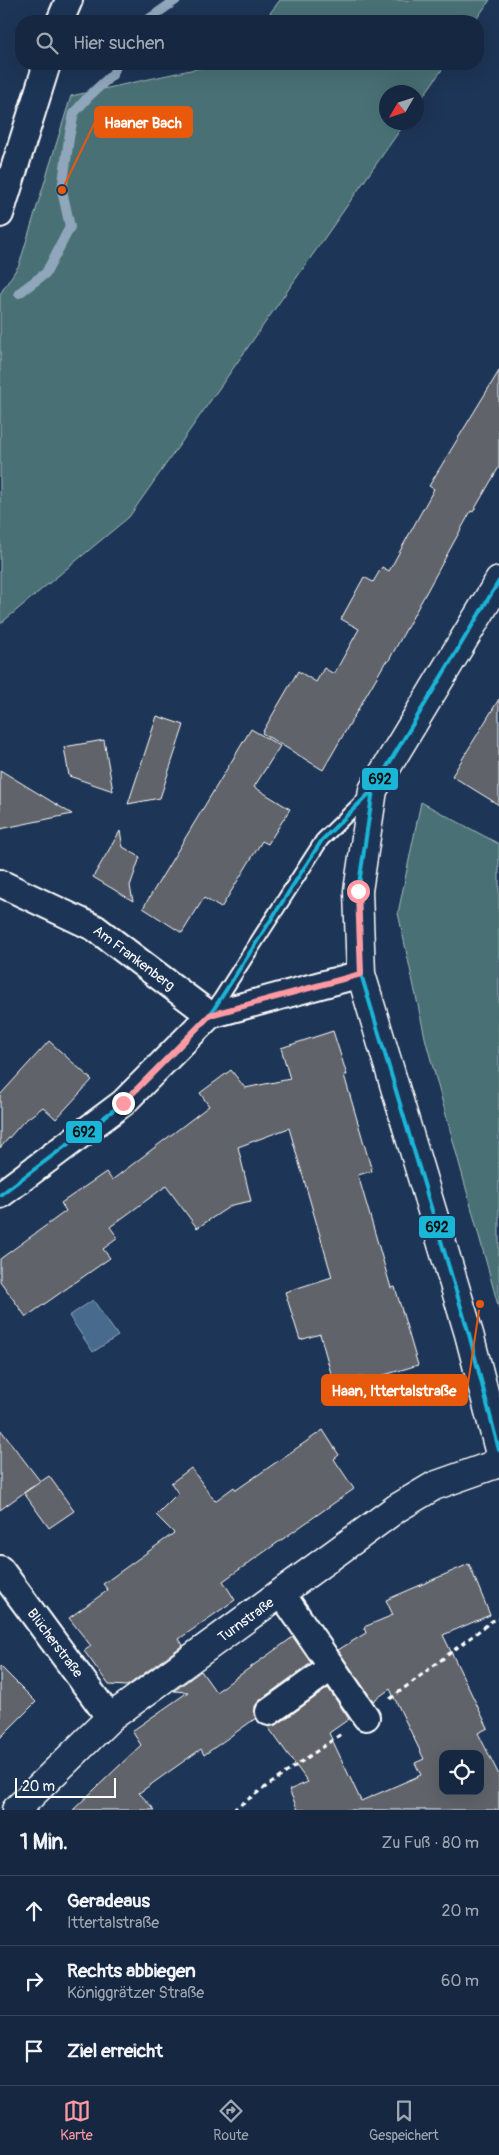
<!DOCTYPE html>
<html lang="de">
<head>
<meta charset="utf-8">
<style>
  :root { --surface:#162841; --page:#23344c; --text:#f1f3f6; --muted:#9ea6b1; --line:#35445a; --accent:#ff9aa2 }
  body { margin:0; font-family:Pangolin,sans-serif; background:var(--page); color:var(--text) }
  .controls { position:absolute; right:15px; bottom:15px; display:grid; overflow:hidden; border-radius:10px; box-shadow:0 5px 20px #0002 }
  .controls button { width:45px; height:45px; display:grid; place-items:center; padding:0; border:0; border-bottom:1px solid var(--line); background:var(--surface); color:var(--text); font:25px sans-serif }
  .compass { position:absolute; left:379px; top:85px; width:45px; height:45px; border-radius:50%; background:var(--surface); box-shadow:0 5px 20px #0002; rotate:231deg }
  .scale { position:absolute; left:15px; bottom:12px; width:101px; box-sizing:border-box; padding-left:5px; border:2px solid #fff; border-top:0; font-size:14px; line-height:18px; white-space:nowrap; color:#fff; -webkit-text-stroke:4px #1d3557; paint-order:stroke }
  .stop { position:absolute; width:15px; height:15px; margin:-11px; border:4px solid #ff9aa2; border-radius:50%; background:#fff }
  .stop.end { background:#ff9aa2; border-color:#fff; box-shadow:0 1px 5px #0008 }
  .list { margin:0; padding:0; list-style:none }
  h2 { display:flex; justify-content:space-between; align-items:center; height:65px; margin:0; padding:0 20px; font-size:21px }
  h2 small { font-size:16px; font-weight:400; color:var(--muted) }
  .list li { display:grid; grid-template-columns:32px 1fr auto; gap:15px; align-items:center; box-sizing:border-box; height:70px; padding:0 20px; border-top:1px solid var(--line) }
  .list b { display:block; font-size:19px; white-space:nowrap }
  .list p { margin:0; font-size:16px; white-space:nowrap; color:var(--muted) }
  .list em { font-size:16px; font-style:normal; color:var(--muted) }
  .icon { flex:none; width:28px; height:28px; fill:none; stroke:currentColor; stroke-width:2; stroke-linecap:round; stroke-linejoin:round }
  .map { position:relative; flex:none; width:499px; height:1810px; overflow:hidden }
  .search { position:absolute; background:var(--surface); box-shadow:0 5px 20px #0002; left:15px; right:15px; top:15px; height:55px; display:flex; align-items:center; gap:12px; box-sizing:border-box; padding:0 18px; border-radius:20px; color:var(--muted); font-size:19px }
  .sheet { height:275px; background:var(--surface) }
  nav { display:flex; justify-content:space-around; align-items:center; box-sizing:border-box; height:70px; border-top:1px solid var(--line); background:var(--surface); font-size:14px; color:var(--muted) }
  nav a { display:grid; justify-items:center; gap:2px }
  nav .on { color:var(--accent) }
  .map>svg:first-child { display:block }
</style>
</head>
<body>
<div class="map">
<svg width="499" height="1810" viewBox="0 0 499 1810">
  <rect width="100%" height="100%" fill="#1d3557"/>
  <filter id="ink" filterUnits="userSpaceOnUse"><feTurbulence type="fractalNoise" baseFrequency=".02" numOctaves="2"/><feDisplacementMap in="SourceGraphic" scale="10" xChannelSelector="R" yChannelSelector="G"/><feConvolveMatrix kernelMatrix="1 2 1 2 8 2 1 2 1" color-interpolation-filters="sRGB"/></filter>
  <g filter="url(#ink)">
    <path fill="#4a7174" stroke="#a4b8ba" d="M280,0H490L475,21H264Z
      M218,64H446L417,105L416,92H386V122L405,123L129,517L0,624V294L19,265L71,96Z
      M421,802L499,844V1309L426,1042L398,913Z"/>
    <path fill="#466a8d" stroke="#90a6bb" d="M93,1300L118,1336L93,1352L69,1316Z"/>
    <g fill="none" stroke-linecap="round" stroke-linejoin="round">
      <path stroke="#90a6bb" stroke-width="10" d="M146,21L176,0
        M19,293L46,273L70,227L62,190L69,138L74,113L89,96L113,74L117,64"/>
    </g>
    <path fill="#61646b" stroke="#fff" fill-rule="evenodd" d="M499,371V467L473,512L471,511L388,662L386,661L323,770L262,733L298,671L316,682L324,668L334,674L359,629L341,619L364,577L373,582L382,567L389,571L434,489L429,486Z
      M499,699V805L452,776Z
      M157,716L184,725L160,798L128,804Z
      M251,729L280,746L254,787L290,809L268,844L262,841L221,908L204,898L182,933L143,908Z
      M104,740L113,791L69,776L64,747Z
      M0,770L72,814L0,829Z
      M120,831L123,847L140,857L130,886L133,901L93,877Z
      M333,1031L347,1075H344L372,1171L358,1175L391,1288L395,1287L418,1365L364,1381L362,1376L334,1384L320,1334L300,1340L285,1292L332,1277L289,1128L238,1147L251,1201L232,1205L197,1228L166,1186L110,1227L118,1238L103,1249L110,1258L26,1317L0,1281V1259L66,1211L61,1203L106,1172L112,1180L209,1106L200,1093L231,1070L245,1088L290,1079L281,1048Z
      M49,1041L92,1080L56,1119L43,1107L23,1122L0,1148V1095Z
      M0,1429L40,1481L0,1510Z
      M323,1430L339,1455L334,1459L354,1489L223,1581L235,1600L179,1639L183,1645L127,1686L109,1685L84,1651L91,1646L69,1618L108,1590L103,1584L174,1533L156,1515L178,1493L171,1483L191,1468L215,1501L234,1487L236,1490Z
      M49,1476L74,1511L49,1528L24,1493Z
      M469,1564L490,1615L443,1635L488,1728L478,1733L499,1775V1810H298L289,1790L308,1782L268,1727L278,1724L328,1688L349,1719L329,1733L361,1801L421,1775L415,1763L424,1759L390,1689L373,1701L338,1650L366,1633L364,1627L393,1615L386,1600ZM443,1754H480V1791H443Z
      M293,1637L311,1663L260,1700L255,1706L256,1718L204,1755L201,1749L139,1793L155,1810H73L141,1745L132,1731L188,1692L174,1691L201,1671L216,1692Z
      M0,1666L36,1702L0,1738Z"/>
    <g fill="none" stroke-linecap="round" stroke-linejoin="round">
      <g stroke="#fff" stroke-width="16">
        <path id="service" d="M212,1011L322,840L368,795"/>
      </g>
      <g stroke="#fff" stroke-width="30">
        <path id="minor" d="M60,21L69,0
          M0,214L47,64
          M0,883L95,928L210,1015
          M0,1195L123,1103L210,1015L361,974
          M0,1569L110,1718
          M282,1594L366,1717
          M269,1712L332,1667"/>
      </g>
      <g stroke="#fff" stroke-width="31">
        <path id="secondary" d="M499,581L373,790L358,891L361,974L469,1334L499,1450
          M16,1810L110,1718L397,1508L434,1486L499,1463"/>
      </g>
      <path stroke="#fff" stroke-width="3" stroke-dasharray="5 4" stroke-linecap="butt" d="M390,1699L492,1621L499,1619
        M233,1810L341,1734"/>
      <use href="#service" stroke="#1d3557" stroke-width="12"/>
      <use href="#minor" stroke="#1d3557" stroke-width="26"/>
      <use href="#secondary" stroke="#1d3557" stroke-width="28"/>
      <g stroke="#1d3557" stroke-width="8">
        <path id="bus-1" d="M499,581L373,790L358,891L361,974L469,1334L499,1450
          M0,1195L123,1103L210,1015L322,840L373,790L380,779"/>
      </g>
      <use href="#bus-1" stroke="#1ab6d8" stroke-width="4"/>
    </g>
  </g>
  <g fill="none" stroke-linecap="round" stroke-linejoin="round" filter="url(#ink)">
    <path stroke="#ff9aa2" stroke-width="6" d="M123,1103L210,1015L361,974L358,891"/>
  </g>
  <g text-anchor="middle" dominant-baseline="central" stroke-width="4.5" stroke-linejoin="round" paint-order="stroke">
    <g font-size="14" fill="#fff" stroke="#1d3557">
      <text transform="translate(134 958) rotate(37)">Am Frankenberg</text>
      <text transform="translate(246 1620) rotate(-36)">Turnstraße</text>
      <text transform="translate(55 1643) rotate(53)">Blücherstraße</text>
    </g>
  </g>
  <path fill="none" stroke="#e8590c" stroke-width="2" d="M62 190L95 122M480 1304L467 1390"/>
  <g fill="#e8590c" stroke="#1d3557" stroke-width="2">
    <circle cx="62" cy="190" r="5"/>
    <circle cx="480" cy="1304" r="5"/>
  </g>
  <g fill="#e8590c" stroke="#e8590c" stroke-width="2">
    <rect x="95" y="107" width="97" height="30" rx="5"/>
    <rect x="322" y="1375" width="145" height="30" rx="5"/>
  </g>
  <g font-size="15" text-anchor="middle" font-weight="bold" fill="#fff">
    <text x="143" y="128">Haaner Bach</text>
    <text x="394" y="1396">Haan, Ittertalstraße</text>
  </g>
  <g stroke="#1d3557" stroke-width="2">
    <rect x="361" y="767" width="38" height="24" rx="5" fill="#1ab6d8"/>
    <rect x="65" y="1120" width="38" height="24" rx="5" fill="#1ab6d8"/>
    <rect x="418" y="1215" width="38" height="24" rx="5" fill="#1ab6d8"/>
  </g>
  <g font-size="14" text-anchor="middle" font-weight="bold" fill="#111">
    <text x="380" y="784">692</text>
    <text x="84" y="1137">692</text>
    <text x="437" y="1232">692</text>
  </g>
</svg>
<div class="controls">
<button><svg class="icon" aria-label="locate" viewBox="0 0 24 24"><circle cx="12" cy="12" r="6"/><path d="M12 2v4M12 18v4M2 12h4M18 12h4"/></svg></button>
</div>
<svg class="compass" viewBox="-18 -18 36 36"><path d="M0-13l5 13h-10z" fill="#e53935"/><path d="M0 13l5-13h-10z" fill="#9ea6b1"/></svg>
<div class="scale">20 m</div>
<div class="stop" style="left:358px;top:891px"></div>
<div class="stop end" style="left:123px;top:1103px"></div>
<div class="search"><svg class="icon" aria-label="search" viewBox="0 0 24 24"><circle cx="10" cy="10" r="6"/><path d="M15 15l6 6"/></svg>Hier suchen</div>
</div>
<section class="sheet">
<h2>1 Min.<small>Zu Fuß · 80 m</small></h2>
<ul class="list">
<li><svg class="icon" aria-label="ahead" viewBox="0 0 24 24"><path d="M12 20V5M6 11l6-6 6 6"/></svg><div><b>Geradeaus</b><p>Ittertalstraße</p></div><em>20 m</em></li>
<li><svg class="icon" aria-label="right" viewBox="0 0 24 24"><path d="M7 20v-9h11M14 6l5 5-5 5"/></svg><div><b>Rechts abbiegen</b><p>Königgrätzer Straße</p></div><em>60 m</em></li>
<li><svg class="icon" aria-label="arrive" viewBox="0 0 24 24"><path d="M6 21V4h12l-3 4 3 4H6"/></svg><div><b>Ziel erreicht</b></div></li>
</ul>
</section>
<nav>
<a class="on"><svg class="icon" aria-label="map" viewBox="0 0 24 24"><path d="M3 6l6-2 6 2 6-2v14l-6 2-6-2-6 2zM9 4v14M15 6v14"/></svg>Karte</a>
<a><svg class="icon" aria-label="directions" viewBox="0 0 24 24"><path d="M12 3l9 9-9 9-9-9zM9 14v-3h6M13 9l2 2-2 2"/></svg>Route</a>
<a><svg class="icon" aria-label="saved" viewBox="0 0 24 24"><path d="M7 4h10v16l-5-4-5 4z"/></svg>Gespeichert</a>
</nav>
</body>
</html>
